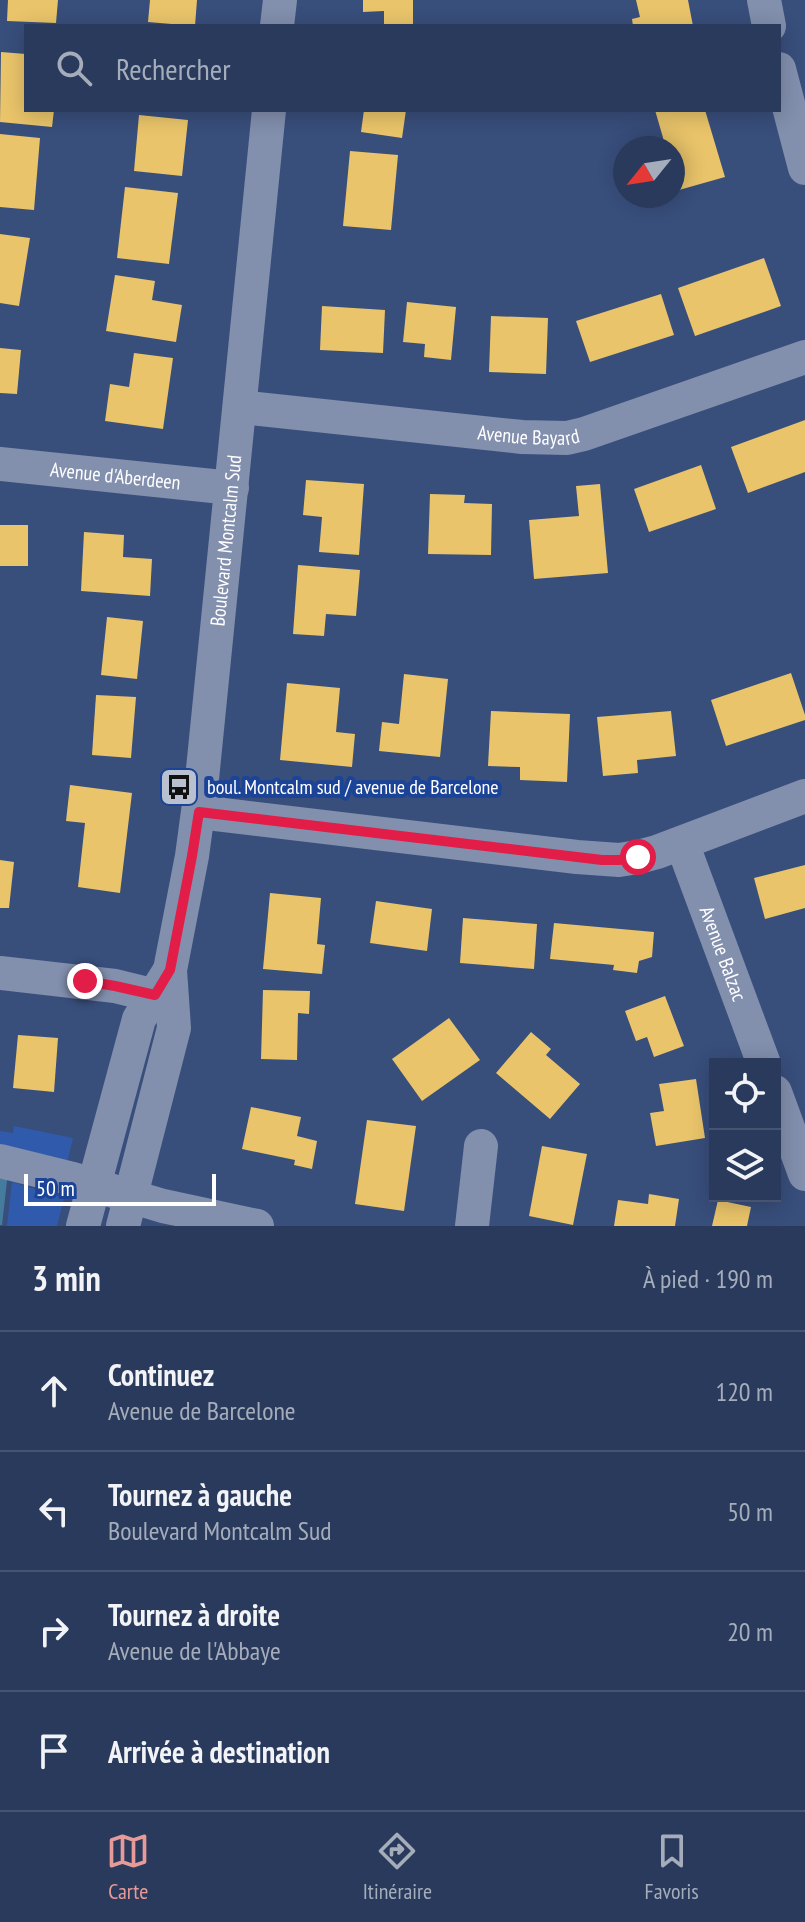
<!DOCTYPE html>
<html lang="fr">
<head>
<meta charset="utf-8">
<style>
  :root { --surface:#2a3a5c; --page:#324162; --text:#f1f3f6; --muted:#a5adbb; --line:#465472; --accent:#e69b98 }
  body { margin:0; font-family:"PT Sans Narrow",sans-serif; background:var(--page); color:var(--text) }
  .controls { position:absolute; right:24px; bottom:24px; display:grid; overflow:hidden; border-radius:0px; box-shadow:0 4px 20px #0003 }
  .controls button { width:72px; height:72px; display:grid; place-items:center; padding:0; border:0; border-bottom:2px solid var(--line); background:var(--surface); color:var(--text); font:40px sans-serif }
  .compass { position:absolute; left:613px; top:136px; width:72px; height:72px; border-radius:50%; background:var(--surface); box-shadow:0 4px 20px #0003; rotate:240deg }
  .scale { position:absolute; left:24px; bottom:20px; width:192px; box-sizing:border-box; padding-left:8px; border:4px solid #fff; border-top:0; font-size:22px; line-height:28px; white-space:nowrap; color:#fff; -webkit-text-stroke:6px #1b4498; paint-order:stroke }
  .stop { position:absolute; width:24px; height:24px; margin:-18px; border:6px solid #e11d48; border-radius:50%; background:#fff }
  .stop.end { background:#e11d48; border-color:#fff; box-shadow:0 2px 8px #0008 }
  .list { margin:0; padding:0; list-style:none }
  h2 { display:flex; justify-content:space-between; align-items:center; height:104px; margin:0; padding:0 32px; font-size:34px }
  h2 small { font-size:26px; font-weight:400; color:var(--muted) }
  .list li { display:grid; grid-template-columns:52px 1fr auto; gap:24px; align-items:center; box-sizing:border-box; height:120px; padding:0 32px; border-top:2px solid var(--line) }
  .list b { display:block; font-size:30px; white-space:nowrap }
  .list p { margin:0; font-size:26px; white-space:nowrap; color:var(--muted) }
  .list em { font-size:26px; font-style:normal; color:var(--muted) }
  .icon { flex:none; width:44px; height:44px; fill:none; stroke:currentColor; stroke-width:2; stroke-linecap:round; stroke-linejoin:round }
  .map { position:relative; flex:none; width:805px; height:1226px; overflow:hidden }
  .search { position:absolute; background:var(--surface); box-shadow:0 4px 20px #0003; left:24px; right:24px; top:24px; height:88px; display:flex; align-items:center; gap:20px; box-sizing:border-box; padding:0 28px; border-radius:0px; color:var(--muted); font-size:30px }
  .sheet { height:584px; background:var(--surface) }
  nav { display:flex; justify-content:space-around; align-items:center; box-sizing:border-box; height:112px; border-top:2px solid var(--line); background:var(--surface); font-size:22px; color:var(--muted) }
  nav a { display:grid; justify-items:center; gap:4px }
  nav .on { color:var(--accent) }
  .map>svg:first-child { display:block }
  .green { fill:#305bad }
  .homes { fill:#e9c46a }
  .public { fill:#457b9d }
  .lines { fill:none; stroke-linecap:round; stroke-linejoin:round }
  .minor { stroke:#828fad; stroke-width:34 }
  .route { stroke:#e11d48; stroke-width:10 }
  .labels { text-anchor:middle; stroke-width:8; stroke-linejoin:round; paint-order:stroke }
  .street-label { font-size:20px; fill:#fff; stroke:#1b4498 }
  .poi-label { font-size:20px; fill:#fff; stroke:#1b4498; text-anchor:start }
</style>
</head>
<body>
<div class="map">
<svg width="805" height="1226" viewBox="0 0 805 1226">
  <rect width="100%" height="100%" fill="#384e7b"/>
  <g class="green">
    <path d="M 14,1126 L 73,1138 L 67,1163 L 0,1150 L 0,1131 L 13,1133 Z"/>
    <path d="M 12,1182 L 64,1198 L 57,1226 L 7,1226 Z"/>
  </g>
  <g class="homes">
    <path d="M 8,0 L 58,0 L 56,23 L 7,21 Z"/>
    <path d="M 150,0 L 197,0 L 195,26 L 148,22 Z"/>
    <path d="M 363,0 L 413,0 L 413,26 L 384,26 L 384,11 L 363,12 Z"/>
    <path d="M 636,0 L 688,0 L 693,26 L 633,26 L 632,19 L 640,17 Z"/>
    <path d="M 1,52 L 26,54 L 26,110 L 54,110 L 52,127 L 0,122 Z"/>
    <path d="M 364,110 L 406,110 L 402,138 L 361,132 Z"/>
    <path d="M 655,110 L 705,110 L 725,177 L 679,190 L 673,170 L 673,148 L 666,148 Z"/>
    <path d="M 139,115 L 188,120 L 182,176 L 134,171 Z"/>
    <path d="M 0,134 L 40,138 L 34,210 L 0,207 Z"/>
    <path d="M 350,151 L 398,155 L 391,230 L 343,226 Z"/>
    <path d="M 125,187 L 178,193 L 169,264 L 117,258 Z"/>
    <path d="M 0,234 L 30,238 L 19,306 L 0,303 Z"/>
    <path d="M 764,258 L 781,306 L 695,336 L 678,288 Z"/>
    <path d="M 115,275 L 155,281 L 152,300 L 182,305 L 176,342 L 106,331 Z"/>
    <path d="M 661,294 L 674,335 L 590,362 L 576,321 Z"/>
    <path d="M 407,302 L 456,307 L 451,360 L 424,357 L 425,344 L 403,342 Z"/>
    <path d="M 322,306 L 385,310 L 383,353 L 320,350 Z"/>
    <path d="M 491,316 L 548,318 L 546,374 L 489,372 Z"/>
    <path d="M 0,348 L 21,350 L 17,394 L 0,393 Z"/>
    <path d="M 134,353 L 173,358 L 163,429 L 105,421 L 110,384 L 129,387 Z"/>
    <path d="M 805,420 L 805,472 L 748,493 L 731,447 Z"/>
    <path d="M 701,465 L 716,509 L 649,532 L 634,489 Z"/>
    <path d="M 306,480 L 364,484 L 359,555 L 319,552 L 322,517 L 303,515 Z"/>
    <path d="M 600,484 L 608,573 L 534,579 L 529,520 L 579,516 L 576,486 Z"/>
    <path d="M 430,494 L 465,495 L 464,503 L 492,504 L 491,555 L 428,554 Z"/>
    <rect x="0" y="525" width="28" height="41"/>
    <path d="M 84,532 L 124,535 L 123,557 L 152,559 L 150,596 L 81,591 Z"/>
    <path d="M 298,565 L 360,570 L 356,616 L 326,614 L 324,636 L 293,634 Z"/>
    <path d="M 107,617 L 143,621 L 137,679 L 101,675 Z"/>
    <path d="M 791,673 L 805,715 L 805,720 L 726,746 L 711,700 Z"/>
    <path d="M 404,674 L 448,679 L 440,757 L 379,751 L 382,722 L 399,724 Z"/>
    <path d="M 287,683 L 340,688 L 336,732 L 355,734 L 352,767 L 280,760 Z"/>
    <path d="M 96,695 L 136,697 L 131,758 L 92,755 Z"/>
    <path d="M 491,711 L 570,714 L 567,782 L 520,780 L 520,767 L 488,766 Z"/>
    <path d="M 671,711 L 676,756 L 637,760 L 638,773 L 603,776 L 597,717 Z"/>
    <path d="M 70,785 L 132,793 L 120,893 L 78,887 L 85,823 L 66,821 Z"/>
    <path d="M 0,860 L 14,862 L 9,908 L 0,908 Z"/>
    <path d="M 805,865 L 805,908 L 765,919 L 754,878 Z"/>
    <path d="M 270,893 L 321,898 L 317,944 L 325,945 L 322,974 L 263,969 Z"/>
    <path d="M 376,901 L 432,909 L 427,951 L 370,943 Z"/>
    <path d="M 463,918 L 537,924 L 534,969 L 460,963 Z"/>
    <path d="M 554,923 L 654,932 L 652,957 L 639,961 L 637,973 L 613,970 L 614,965 L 550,959 Z"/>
    <path d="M 263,990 L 310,991 L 309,1014 L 298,1013 L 297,1060 L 261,1059 Z"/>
    <path d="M 665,996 L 684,1046 L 654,1057 L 647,1037 L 636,1041 L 625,1011 Z"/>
    <path d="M 449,1018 L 480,1060 L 422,1101 L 392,1059 Z"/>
    <path d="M 531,1032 L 551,1049 L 546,1055 L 580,1084 L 550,1119 L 496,1073 Z"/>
    <path d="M 18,1035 L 58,1038 L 54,1092 L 13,1088 Z"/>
    <path d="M 696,1079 L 705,1138 L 656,1146 L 650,1113 L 664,1111 L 659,1084 Z"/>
    <path d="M 251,1107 L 301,1117 L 297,1136 L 317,1141 L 312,1169 L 294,1165 L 295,1160 L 242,1149 Z"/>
    <path d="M 367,1120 L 416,1126 L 404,1211 L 355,1204 Z"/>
    <path d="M 542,1146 L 587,1154 L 573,1225 L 529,1216 Z"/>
    <path d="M 649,1194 L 679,1199 L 675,1226 L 614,1226 L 618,1200 L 648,1204 Z"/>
    <path d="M 718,1200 L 751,1207 L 747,1226 L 712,1226 Z"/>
  </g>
  <path class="public" d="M 0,1171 L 8,1172 L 2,1225 L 0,1225 Z"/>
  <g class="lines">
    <g class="minor">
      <path d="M 764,0 L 769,26"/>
      <path d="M 277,26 L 280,0"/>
      <path d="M 779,69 L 805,168"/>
      <path id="s1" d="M 240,407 L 522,437 L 567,438 L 584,434 L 805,357"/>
      <path id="s2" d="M 0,464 L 232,488"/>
      <path d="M 199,812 L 577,857 L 619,860 L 638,857 L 657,852 L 805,796"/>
      <path id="s3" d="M 682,843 L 764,1064"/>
      <path d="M 0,973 L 115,986 L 172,1000"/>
      <path d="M 775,1092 L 805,1174"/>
      <path d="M 0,1161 L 73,1179 L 163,1206 L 257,1226"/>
      <path d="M 83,1226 L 139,1019 L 170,970"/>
      <path id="s4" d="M 123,1226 L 174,1028 L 170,970 L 192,856 L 201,789 L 269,110"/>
      <path d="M 472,1226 L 481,1146"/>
    </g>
  </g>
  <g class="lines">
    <path class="route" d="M 85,981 L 115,986 L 155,995 L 170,970 L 192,856 L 199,812 L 602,860 L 619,860 L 638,857"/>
  </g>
  <defs>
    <symbol id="bus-square" viewBox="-11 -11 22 22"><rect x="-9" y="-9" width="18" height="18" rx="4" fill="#b9c1d1" stroke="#1b4498"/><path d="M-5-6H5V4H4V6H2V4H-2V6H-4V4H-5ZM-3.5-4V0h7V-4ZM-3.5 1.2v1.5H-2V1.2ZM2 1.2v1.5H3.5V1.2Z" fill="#111"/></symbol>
  </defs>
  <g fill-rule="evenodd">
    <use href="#bus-square" x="157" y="765" width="44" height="44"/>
  </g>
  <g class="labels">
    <g class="street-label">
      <text dy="7" stroke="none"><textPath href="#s1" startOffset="290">Avenue Bayard</textPath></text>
      <text dy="7" stroke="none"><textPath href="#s2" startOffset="116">Avenue d'Aberdeen</textPath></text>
      <text dy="7" stroke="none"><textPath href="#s4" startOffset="696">Boulevard Montcalm Sud</textPath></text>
      <text dy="7" stroke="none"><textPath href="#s3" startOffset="118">Avenue Balzac</textPath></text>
    </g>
    <g class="poi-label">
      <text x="207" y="794">boul. Montcalm sud / avenue de Barcelone</text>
    </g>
  </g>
</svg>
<div class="controls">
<button><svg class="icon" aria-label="locate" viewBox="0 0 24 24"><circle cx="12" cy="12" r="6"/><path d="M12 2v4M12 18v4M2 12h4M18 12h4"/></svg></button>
<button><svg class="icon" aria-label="layers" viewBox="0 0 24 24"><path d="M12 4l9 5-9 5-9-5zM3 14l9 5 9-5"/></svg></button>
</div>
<svg class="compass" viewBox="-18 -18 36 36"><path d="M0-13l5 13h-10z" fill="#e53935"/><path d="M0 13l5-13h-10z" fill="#a5adbb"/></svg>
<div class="scale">50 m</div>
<div class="stop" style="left:638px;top:857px"></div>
<div class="stop end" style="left:85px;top:981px"></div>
<div class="search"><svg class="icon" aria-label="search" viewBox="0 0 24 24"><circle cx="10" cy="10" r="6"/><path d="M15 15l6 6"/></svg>Rechercher</div>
</div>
<section class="sheet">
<h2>3 min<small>À pied · 190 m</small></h2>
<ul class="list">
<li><svg class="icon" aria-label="ahead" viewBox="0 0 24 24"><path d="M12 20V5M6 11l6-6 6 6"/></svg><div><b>Continuez</b><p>Avenue de Barcelone</p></div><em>120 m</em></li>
<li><svg class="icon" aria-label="left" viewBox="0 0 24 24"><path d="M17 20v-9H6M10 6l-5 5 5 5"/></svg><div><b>Tournez à gauche</b><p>Boulevard Montcalm Sud</p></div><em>50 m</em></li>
<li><svg class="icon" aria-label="right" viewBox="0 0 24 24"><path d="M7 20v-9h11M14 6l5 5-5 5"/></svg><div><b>Tournez à droite</b><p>Avenue de l'Abbaye</p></div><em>20 m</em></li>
<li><svg class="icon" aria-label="arrive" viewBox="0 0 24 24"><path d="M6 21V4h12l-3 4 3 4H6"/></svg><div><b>Arrivée à destination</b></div></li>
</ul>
</section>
<nav>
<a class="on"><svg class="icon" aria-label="map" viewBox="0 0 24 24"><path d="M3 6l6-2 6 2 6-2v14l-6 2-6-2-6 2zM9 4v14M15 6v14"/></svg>Carte</a>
<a><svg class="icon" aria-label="directions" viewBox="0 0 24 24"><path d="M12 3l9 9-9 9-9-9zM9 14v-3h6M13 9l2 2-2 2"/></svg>Itinéraire</a>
<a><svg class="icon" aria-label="saved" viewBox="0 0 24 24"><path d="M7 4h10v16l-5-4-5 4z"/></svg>Favoris</a>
</nav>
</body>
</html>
